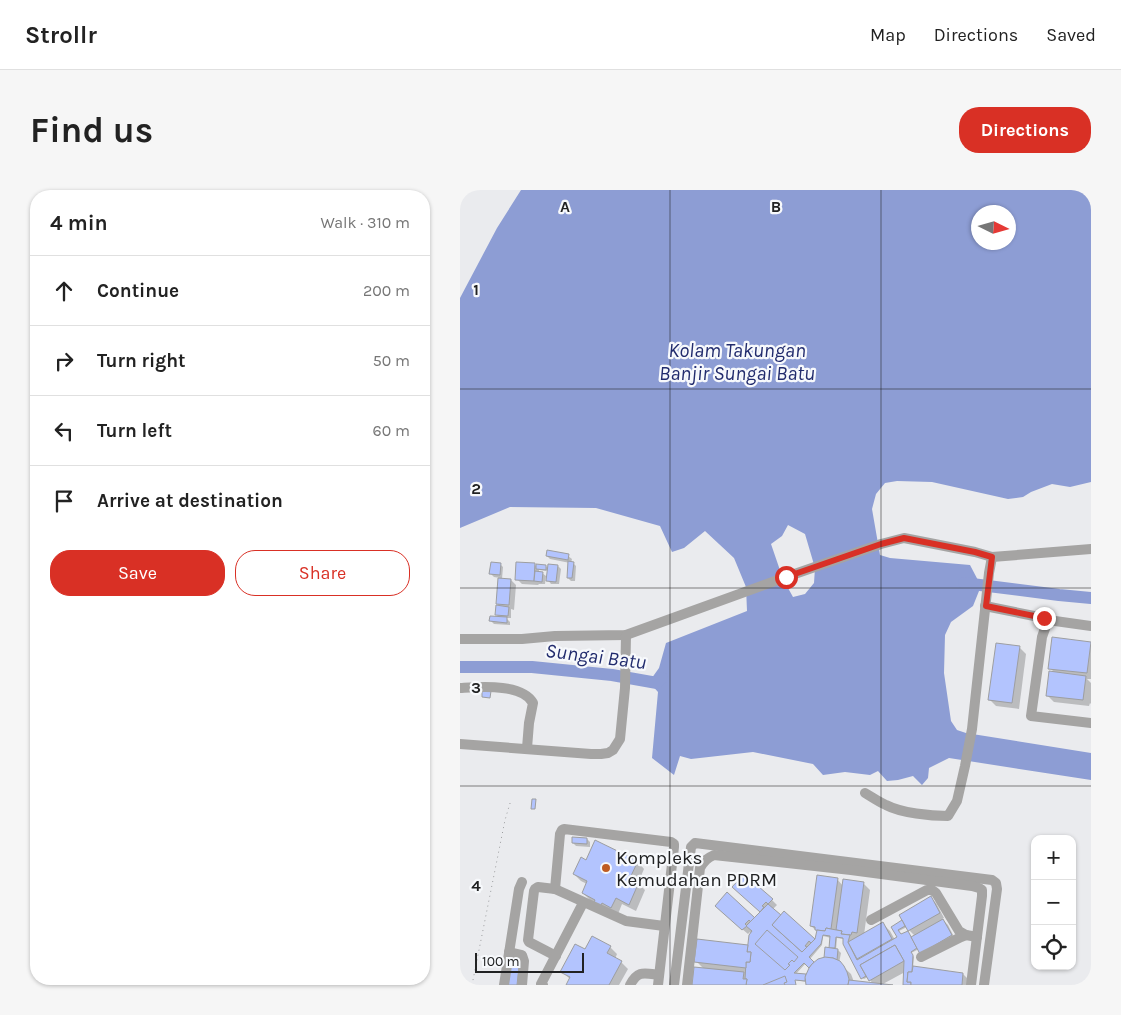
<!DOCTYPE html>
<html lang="en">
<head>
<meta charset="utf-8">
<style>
  :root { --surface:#fff; --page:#f6f6f6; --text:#222; --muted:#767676; --line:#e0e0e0; --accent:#d93025 }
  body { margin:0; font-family:Karla,sans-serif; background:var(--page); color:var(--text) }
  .controls { position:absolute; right:15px; bottom:15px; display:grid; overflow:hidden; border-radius:10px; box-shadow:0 1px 4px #0004 }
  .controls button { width:45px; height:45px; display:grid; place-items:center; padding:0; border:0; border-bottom:1px solid var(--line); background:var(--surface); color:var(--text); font:25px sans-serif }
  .compass { position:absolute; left:511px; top:15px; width:45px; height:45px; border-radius:50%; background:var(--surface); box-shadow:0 1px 4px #0004; rotate:95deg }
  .scale { position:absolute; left:15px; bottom:12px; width:109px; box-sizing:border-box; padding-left:5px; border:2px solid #212223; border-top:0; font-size:14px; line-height:18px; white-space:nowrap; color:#212223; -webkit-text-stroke:4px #f7f9fc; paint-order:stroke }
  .stop { position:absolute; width:15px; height:15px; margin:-11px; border:4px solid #d93025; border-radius:50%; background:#fff }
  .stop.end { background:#d93025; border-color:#fff; box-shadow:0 1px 5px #0008 }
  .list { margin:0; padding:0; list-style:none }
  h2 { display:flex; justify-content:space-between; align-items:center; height:65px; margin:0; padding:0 20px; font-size:21px }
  h2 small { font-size:16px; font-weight:400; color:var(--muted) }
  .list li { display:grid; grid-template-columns:32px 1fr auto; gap:15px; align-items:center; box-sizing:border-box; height:70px; padding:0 20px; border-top:1px solid var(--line) }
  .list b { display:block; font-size:19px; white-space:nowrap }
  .list em { font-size:16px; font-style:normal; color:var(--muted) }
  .actions { display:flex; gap:10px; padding:15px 20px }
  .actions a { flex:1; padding:11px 0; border:1px solid var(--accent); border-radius:20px; text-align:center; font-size:18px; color:var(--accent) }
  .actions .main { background:var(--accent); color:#fff }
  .icon { flex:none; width:28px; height:28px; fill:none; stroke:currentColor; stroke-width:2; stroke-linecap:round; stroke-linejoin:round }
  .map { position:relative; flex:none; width:631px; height:795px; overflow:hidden; border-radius:20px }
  header { display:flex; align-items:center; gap:30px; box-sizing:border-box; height:70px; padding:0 25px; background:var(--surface); border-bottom:1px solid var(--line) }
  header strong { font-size:24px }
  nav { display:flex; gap:28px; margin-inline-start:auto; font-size:18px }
  .intro { display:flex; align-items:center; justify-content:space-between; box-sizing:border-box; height:120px; padding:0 30px }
  h1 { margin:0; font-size:35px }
  .button { padding:12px 22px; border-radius:20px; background:var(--accent); color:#fff; font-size:18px; font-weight:700 }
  main { display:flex; gap:30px; padding:0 30px }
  aside { flex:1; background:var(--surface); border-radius:20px; box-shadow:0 1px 4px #0004 }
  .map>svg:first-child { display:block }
  .water { fill:#8d9dd4; fill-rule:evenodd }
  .shadow { fill:#0003; fill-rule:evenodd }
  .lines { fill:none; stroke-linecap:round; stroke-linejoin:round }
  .river { stroke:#8d9dd4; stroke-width:12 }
  .building { fill:#b3c4fe; stroke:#9d9ea0 }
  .path { stroke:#9b9c9e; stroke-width:1; stroke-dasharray:1 4; stroke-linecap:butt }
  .minor { stroke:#a5a4a3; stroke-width:10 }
  .route { stroke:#d93025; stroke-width:6 }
  .grid { fill:none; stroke:#212223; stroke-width:1; stroke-opacity:0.55 }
  .poi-dot { fill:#bf5c23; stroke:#f7f9fc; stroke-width:2 }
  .labels { text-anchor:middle; stroke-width:4.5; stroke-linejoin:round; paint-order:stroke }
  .poi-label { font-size:19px; fill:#212223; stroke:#f7f9fc; text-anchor:start }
  .water-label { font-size:20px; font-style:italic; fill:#212b6d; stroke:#f7f9fc }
  .grid-label { font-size:16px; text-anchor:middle; font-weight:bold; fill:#212223; stroke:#f7f9fc; stroke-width:4.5; stroke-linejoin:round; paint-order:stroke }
</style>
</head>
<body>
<header>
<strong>Strollr</strong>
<nav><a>Map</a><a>Directions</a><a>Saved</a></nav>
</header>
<div class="intro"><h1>Find us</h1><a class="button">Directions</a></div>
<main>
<aside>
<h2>4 min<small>Walk · 310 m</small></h2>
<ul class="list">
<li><svg class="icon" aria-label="ahead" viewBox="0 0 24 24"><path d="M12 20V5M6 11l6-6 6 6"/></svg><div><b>Continue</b></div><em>200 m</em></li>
<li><svg class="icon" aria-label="right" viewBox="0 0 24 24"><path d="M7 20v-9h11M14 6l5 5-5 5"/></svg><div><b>Turn right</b></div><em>50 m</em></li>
<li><svg class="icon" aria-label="left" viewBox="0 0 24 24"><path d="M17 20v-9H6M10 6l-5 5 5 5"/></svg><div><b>Turn left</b></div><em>60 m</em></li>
<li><svg class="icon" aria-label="arrive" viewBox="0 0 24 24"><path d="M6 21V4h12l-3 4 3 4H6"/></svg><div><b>Arrive at destination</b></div></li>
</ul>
<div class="actions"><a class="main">Save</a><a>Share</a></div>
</aside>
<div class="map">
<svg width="631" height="795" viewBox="0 0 631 795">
  <rect width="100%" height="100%" fill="#eaebee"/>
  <path class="water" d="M 61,0 L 631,0 L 631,292 L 610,297 L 592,294 L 571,302 L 563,307 L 548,309 L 472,292 L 437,291 L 425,293 L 416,304 L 412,319 L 420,365 L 430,368 L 510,375 L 521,396 L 513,416 L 491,432 L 485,445 L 484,483 L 491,531 L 497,540 L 506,543 L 631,563 L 631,590 L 489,568 L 469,578 L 468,588 L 462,595 L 453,586 L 438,590 L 427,591 L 418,581 L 410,585 L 385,582 L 363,585 L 353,574 L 293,562 L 231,569 L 220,566 L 214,585 L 192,568 L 198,502 L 189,492 L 199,478 L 206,453 L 287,421 L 286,397 L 274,368 L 245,341 L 224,358 L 212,362 L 200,336 L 136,318 L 50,317 L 0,338 L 0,108 L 37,38 ZM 518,22 L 548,22 L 548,52 L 518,52 ZM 328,335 L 345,344 L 355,378 L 354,393 L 345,404 L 333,407 L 323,389 L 311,354 L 322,346 Z"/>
  <g class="shadow">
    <path d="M 87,366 L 108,366 L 112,369 L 111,373 L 113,373 L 116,376 L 115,391 L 111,391 L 108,388 L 110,373 L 90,369 Z"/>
    <path d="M 40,374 L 43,377 L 42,389 L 51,390 L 56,395 L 54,420 L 51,419 L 51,428 L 46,428 L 50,432 L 50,435 L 34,434 L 31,431 L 40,428 L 36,424 L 41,417 L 37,414 L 40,388 L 34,387 L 31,384 Z"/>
    <path d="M 74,374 L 77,377 L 86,376 L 89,380 L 98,376 L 101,379 L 99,394 L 91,394 L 88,390 L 89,381 L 79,380 L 79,383 L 82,383 L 86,386 L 85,394 L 79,394 L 78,395 L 62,394 L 57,389 Z"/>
    <path d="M 630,453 L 631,454 L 631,489 L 627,489 L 631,493 L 631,514 L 630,513 L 629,516 L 594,512 L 587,505 L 595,483 L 590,478 Z"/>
    <path d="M 559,457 L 566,464 L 559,519 L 536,516 L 529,509 Z"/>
    <path d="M 127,649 L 130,652 L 130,657 L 116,656 L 113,653 Z"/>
    <path d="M 135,652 L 178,672 L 184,679 L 178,693 L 185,700 L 176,721 L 162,714 L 158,724 L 130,710 L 123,703 L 127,694 L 121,691 L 114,684 L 126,671 Z"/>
    <path d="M 377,689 L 383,696 L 403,693 L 410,700 L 404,745 L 423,734 L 430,741 L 435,750 L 438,748 L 433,737 L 471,708 L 476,713 L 484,728 L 482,729 L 488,735 L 496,751 L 459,759 L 451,763 L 454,767 L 453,778 L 503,784 L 510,791 L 509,795 L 444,795 L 445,782 L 421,795 L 422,795 L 347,795 L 347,792 L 335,790 L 336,795 L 233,795 L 244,779 L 236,771 L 289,757 L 290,742 L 288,744 L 261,721 L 295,729 L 302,722 L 279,702 L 312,710 L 317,715 L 313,719 L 321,726 L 324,723 L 356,751 L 358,742 L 351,736 ZM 447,737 L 449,740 L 455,746 L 451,748 L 441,746 L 439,741 ZM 363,746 L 371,748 L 370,757 L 367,768 L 354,774 L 350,769 L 362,755 ZM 377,748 L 384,749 L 402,788 L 404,789 L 408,787 L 413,794 L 394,792 L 391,784 L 379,773 L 381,763 L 378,760 L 376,760 ZM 346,773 L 350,778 L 347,785 L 335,785 Z"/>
    <path d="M 150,757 L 157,764 L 155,769 L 161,772 L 168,779 L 159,795 L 107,795 L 110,789 L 102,782 L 125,761 Z"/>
  </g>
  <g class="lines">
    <g class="river">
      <path d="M 504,393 L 599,405 L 631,408"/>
      <path d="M 0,477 L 72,477 L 152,485 L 197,493 L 202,488"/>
    </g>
  </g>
  <g class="building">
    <path d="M 87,360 L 109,364 L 108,370 L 86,366 Z"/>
    <path d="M 108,371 L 114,372 L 112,388 L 107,388 Z"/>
    <path d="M 31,372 L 41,373 L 40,385 L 29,384 Z"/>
    <path d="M 56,372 L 75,373 L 74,391 L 55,390 Z"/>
    <path d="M 76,374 L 86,375 L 86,380 L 76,379 Z"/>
    <path d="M 88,374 L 98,375 L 96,392 L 86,391 Z"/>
    <path d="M 75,381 L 83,382 L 82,392 L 74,391 Z"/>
    <path d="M 38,388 L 51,389 L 49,415 L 36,414 Z"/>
    <path d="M 36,415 L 49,417 L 48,426 L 35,425 Z"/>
    <path d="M 30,426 L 47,427 L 47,433 L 29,431 Z"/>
    <path d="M 592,447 L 631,452 L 627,483 L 588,479 Z"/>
    <path d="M 536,453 L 560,456 L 552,513 L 528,510 Z"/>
    <path d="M 589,481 L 626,486 L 623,510 L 586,506 Z"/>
    <path d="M 22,501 L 31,501 L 30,508 L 22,507 Z"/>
    <path d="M 72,609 L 76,609 L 75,619 L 71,619 Z"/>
    <path d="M 112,647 L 127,648 L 127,654 L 112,653 Z"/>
    <path d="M 135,650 L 178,671 L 170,688 L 179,692 L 169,715 L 156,708 L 151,718 L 142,713 L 140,717 L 133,714 L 135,710 L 122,703 L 127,691 L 113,684 L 121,667 L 126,670 Z"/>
    <path d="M 284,684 L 313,709 L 308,714 L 306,712 L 302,716 L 304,717 L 300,722 L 272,697 Z"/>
    <path d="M 357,685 L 378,688 L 371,739 L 366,738 L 365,741 L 355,740 L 355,737 L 350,736 Z"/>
    <path d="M 383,689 L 404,692 L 397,743 L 392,742 L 391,745 L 381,744 L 382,741 L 376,740 Z"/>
    <path d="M 267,702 L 295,728 L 291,732 L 289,730 L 285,734 L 287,736 L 282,740 L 255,716 Z"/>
    <path d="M 471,706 L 480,723 L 448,741 L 439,725 Z"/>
    <path d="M 308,714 L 321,725 L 312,735 L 342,762 L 355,749 L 357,740 L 365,741 L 366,738 L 371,739 L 382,741 L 381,744 L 390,745 L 388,752 L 397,770 L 437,747 L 431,737 L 442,730 L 445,736 L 438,740 L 441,744 L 448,741 L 457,758 L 451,762 L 453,765 L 452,782 L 448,782 L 447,792 L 451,792 L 451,795 L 443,795 L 444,771 L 435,755 L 400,775 L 406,786 L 401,789 L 383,754 L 383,748 L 376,747 L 375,758 L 369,758 L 370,746 L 363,745 L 361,754 L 349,767 L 354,772 L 349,778 L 344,773 L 334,783 L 346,784 L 345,791 L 335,790 L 336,795 L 286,795 L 287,789 L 285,789 L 286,772 L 290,772 L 291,762 L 287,762 L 289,745 L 292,741 L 286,736 Z"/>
    <path d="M 324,721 L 355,749 L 351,753 L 349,751 L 345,756 L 347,757 L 342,762 L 312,735 Z"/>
    <path d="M 483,729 L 492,745 L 460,764 L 451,747 Z"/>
    <path d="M 423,732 L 432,749 L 397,769 L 388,752 Z"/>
    <path d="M 307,740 L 338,767 L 334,772 L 332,770 L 328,774 L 330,775 L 325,780 L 295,754 Z"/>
    <path d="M 132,746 L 151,756 L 147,763 L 162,771 L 149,795 L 106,795 L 110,787 L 100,782 L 115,754 L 125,759 Z"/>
    <path d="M 237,749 L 288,755 L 287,762 L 291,762 L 290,772 L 286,772 L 286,778 L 234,772 Z"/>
    <path d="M 435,755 L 444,771 L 409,791 L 400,775 Z"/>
    <path d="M 365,757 L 378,759 L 377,770 L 373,768 L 364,768 Z"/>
    <path d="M 365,767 L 373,768 L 380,771 L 384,776 L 387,782 L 389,789 L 388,795 L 346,795 L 345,787 L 349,778 L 352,774 L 358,769 Z"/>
    <path d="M 51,768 L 60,769 L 57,795 L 48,795 Z"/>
    <path d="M 453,776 L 503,783 L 502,795 L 451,795 L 451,792 L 447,792 L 448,782 L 452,782 Z"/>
    <path d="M 234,777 L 284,782 L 283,789 L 287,789 L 286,795 L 232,795 Z"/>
    <path d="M 325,786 L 327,792 L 324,793 L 325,795 L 303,795 Z"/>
    <path d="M 389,790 L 433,795 L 388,795 Z"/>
  </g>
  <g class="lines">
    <path class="path" d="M 12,795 L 45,630 L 51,610"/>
    <g class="minor">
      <path d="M 525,416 L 584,428 L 588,430 L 631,436"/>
      <path d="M 588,430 L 582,447 L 571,526 L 631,533"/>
      <path d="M 0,449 L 62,449 L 95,446 L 166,445 L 326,387 L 421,354 L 444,348 L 515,362 L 532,367 L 631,359"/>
      <path d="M 0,498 C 19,497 62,493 73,513 L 69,533 L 67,558"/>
      <path d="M 0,554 L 131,564 L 141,564 L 148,563 L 153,560 L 160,549 L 165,498 L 166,445"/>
      <path d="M 405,603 C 412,607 419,612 426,615 C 441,623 471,626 488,626 L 497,611 L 505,576 L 512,539 L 529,383 L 532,367"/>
      <path d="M 95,699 L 100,644 L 102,640 L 104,639 L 211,652 L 214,654 L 214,657 L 198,795"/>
      <path d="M 411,730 L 467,700 L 472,700 L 476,703 L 499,741 L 506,745 L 517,747"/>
      <path d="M 49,762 L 62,765 L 64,771 L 62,795"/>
      <path d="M 96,766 L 69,752 L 68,750 L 74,701 L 75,699 L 78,697 L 95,699 L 166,731 L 204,736"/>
      <path d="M 461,767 L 501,747 L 506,745"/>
      <path d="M 44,795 L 59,699 L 62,692"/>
      <path d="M 83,795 L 81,794 L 123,713"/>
      <path d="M 170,795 C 178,780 184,783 199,785"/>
      <path d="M 214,795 L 231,657 L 235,653 L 532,690 L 536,693 L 537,699 L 524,795"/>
      <path d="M 227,795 L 240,678 C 244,671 247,668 254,665 L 391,680 L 512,696 L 519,698 L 522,700 L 522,706 L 511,795"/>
    </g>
  </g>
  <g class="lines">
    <path class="route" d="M 326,387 L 421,354 L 444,348 L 515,362 L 532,367 L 526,416 L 584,428"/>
  </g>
  <path class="grid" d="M 210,0 L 210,795M 421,0 L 421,795M 0,199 L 631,199M 0,398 L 631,398M 0,596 L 631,596"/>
  <circle class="poi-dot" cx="146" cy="678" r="5"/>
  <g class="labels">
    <g class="poi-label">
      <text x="156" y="674">Kompleks<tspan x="156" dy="22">Kemudahan PDRM</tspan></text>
    </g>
    <g class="water-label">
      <text x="277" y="167">Kolam Takungan<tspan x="277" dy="23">Banjir Sungai Batu</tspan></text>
      <text transform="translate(136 466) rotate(7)" y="7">Sungai Batu</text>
    </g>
  </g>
  <g class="grid-label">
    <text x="105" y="22">A</text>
    <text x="316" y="22">B</text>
    <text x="16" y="105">1</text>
    <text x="16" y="304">2</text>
    <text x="16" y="503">3</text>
    <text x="16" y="701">4</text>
  </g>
</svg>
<div class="controls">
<button>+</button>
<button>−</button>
<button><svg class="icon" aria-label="locate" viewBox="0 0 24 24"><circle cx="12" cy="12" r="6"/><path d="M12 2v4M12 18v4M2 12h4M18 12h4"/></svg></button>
</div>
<svg class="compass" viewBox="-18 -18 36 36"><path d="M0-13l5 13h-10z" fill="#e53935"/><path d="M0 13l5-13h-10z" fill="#767676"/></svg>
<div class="scale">100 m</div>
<div class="stop" style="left:326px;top:387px"></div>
<div class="stop end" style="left:584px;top:428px"></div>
</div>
</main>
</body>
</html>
